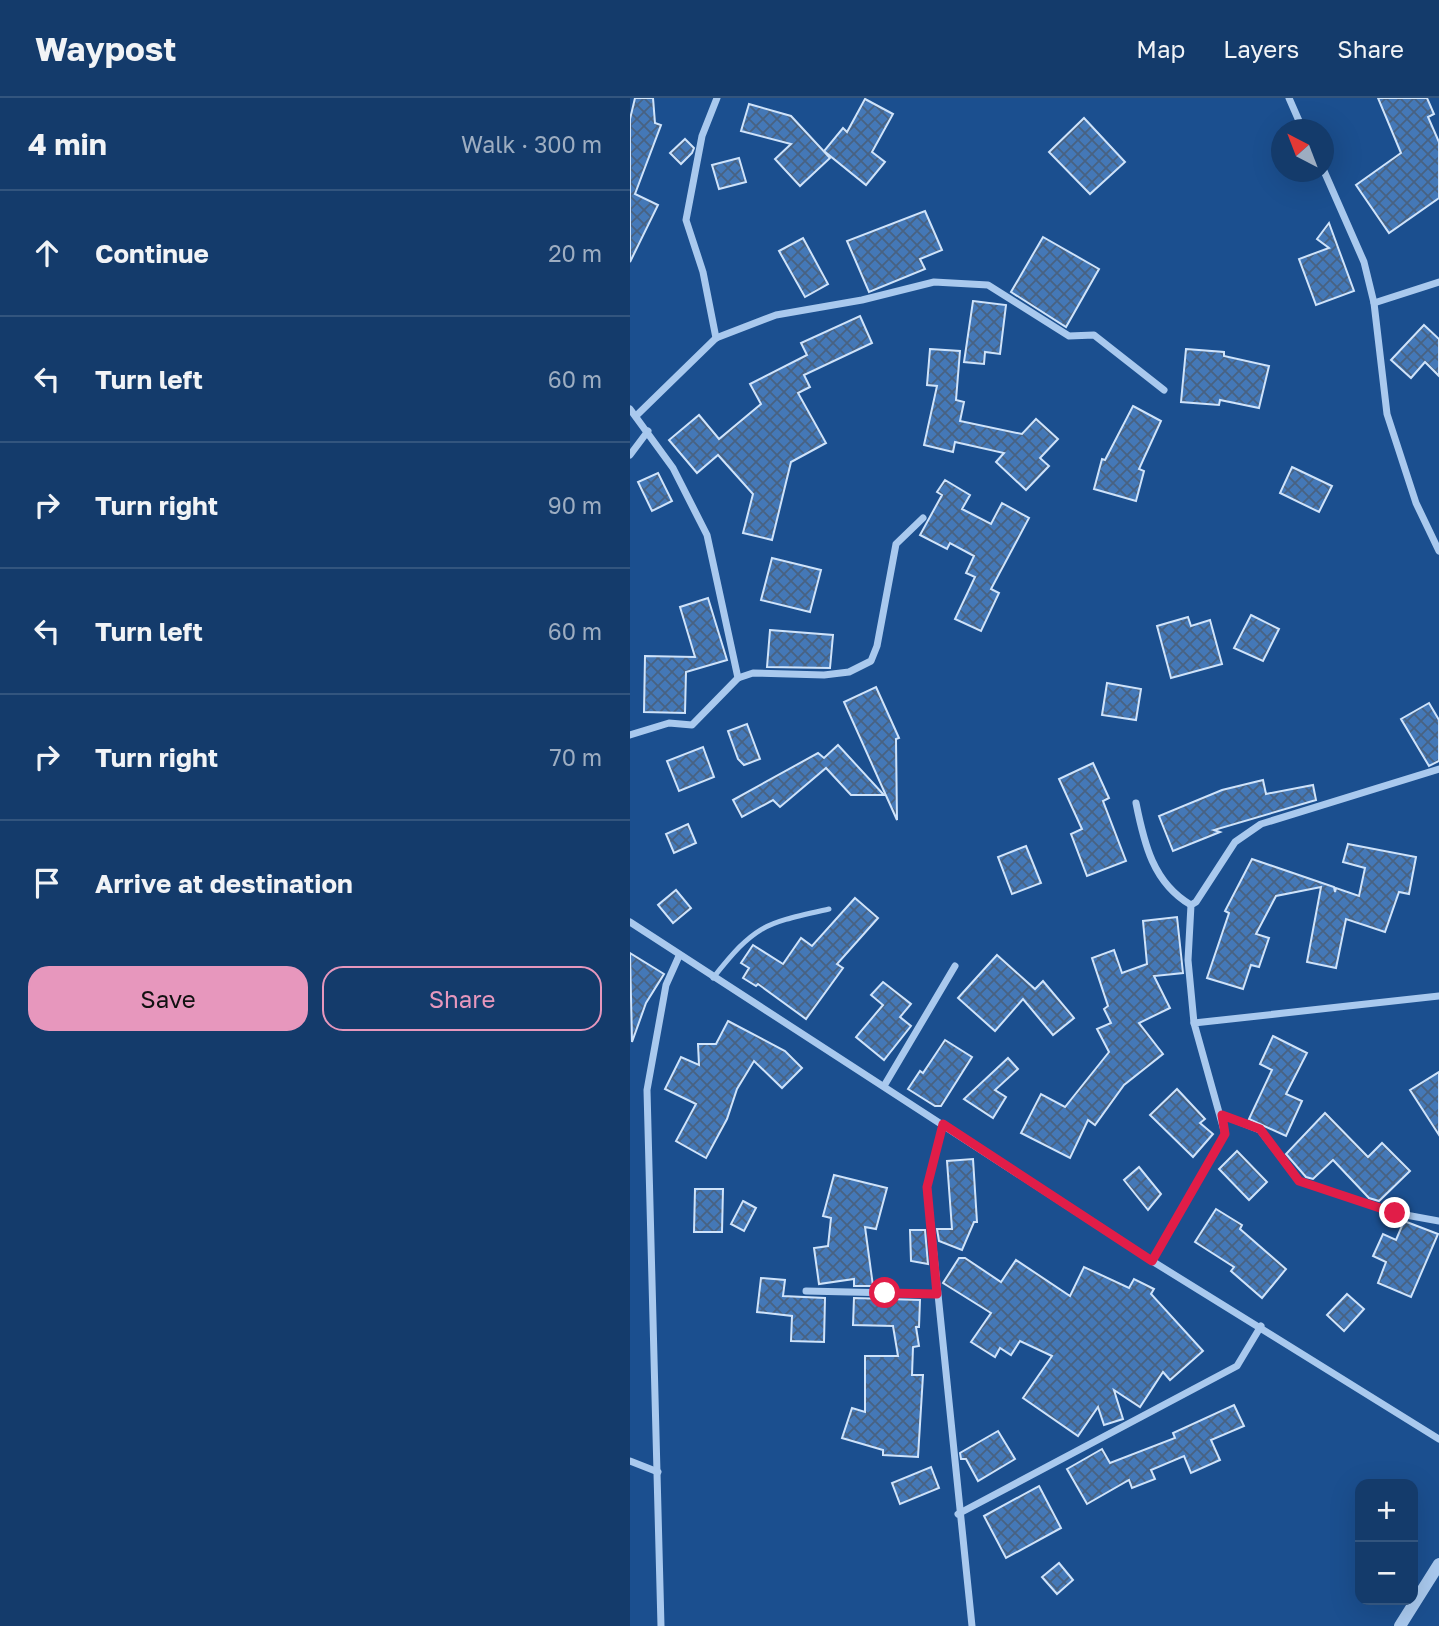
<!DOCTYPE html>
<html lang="en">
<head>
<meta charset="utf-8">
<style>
  :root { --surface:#143b6b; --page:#214673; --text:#f1f3f6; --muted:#9dadc1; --line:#33557e; --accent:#e797bd }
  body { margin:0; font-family:"Golos Text",sans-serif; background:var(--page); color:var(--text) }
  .controls { position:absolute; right:21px; bottom:21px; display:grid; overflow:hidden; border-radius:14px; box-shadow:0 7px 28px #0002 }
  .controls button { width:63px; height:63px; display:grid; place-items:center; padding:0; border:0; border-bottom:2px solid var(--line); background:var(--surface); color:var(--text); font:35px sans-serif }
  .compass { position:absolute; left:641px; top:21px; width:63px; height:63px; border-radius:50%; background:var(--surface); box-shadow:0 7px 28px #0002; rotate:318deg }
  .stop { position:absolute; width:21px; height:21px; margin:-16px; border:5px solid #e11d48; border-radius:50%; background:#fff }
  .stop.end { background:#e11d48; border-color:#fff; box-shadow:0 2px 7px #0008 }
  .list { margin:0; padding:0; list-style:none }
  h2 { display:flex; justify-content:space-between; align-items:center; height:91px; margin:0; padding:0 28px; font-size:30px }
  h2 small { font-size:23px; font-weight:400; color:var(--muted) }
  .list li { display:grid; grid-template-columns:46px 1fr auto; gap:21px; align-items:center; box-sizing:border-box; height:126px; padding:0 28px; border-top:2px solid var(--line) }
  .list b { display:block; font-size:26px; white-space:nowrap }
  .list em { font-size:23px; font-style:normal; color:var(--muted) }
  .actions { display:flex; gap:14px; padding:21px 28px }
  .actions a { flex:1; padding:16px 0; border:2px solid var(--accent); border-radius:21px; text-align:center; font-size:24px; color:var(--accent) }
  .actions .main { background:var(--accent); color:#111 }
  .icon { flex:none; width:38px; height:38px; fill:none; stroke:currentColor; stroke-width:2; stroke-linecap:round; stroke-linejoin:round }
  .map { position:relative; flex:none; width:809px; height:1528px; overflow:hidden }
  header { display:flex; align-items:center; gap:42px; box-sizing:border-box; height:98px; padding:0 35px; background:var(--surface); border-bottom:2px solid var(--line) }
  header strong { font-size:33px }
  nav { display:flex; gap:38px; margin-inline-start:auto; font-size:24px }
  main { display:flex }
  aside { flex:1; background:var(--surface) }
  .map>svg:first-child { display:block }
  .building { fill:url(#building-cross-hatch); stroke:#cfe3fa; stroke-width:2 }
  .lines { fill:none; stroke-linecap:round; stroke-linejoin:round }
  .service { stroke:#a9c9ee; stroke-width:5 }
  .minor { stroke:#a9c9ee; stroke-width:7 }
  .tertiary { stroke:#a9c9ee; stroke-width:12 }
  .route { stroke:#e11d48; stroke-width:9 }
</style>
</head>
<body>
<header>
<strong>Waypost</strong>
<nav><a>Map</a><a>Layers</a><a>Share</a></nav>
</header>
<main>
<aside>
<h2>4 min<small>Walk · 300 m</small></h2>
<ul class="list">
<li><svg class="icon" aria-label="ahead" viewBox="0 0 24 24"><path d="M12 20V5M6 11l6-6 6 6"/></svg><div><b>Continue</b></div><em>20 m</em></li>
<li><svg class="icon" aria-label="left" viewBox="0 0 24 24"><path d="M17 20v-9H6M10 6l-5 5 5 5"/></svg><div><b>Turn left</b></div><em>60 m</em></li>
<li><svg class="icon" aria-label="right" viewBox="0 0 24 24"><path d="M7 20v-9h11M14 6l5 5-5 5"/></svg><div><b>Turn right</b></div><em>90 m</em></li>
<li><svg class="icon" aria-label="left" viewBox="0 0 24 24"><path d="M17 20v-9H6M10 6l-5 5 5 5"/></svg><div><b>Turn left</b></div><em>60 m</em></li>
<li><svg class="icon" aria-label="right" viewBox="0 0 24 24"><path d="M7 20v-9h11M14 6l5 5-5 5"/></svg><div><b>Turn right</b></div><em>70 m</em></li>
<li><svg class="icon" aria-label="arrive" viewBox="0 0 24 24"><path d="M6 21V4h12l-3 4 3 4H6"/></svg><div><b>Arrive at destination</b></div></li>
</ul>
<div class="actions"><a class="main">Save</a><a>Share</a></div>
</aside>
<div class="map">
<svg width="809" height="1528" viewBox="0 0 809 1528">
  <defs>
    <pattern id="building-cross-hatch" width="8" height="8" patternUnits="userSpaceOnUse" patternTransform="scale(1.75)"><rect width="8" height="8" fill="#4478b7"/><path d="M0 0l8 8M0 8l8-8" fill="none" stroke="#486282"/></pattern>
  </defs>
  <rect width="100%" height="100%" fill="#1b4f8f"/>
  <g class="building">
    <path d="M 5,0 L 23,0 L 25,25 L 31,27 L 5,96 L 28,107 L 0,164 L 0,21 Z"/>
    <path d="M 748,0 L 797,0 L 804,16 L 798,19 L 809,44 L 809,100 L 759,135 L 726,87 L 771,55 Z"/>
    <path d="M 235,1 L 263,16 L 242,54 L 255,64 L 236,87 L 194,53 L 213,30 L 217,34 Z"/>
    <path d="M 119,6 L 161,18 L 200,60 L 170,88 L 145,61 L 161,46 L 111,33 Z"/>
    <path d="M 454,20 L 495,64 L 460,96 L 419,54 Z"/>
    <path d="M 55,41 L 64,50 L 62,55 L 51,66 L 40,55 Z"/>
    <path d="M 109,60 L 116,84 L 89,91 L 82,67 Z"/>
    <path d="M 295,113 L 312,152 L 290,161 L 295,171 L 239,194 L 217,143 Z"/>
    <path d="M 699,125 L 724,193 L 686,207 L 669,161 L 699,150 L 687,141 Z"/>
    <path d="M 413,139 L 469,171 L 436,229 L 381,194 Z"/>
    <path d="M 173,140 L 198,186 L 175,199 L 149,153 Z"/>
    <path d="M 343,203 L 376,207 L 370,256 L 355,254 L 354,266 L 334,264 Z"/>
    <path d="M 230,218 L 242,245 L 174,277 L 180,289 L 168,295 L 196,345 L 161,364 L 142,442 L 113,435 L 123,396 L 88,357 L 67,375 L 39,342 L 69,317 L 89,341 L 131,306 L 120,286 L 177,257 L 171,245 Z"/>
    <path d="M 794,227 L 809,241 L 809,278 L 795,264 L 781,280 L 761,262 Z"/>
    <path d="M 300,251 L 330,253 L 326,302 L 334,304 L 330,323 L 392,336 L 406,321 L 428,341 L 410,360 L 419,368 L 396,392 L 366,364 L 374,355 L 325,344 L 323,354 L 294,347 L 307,288 L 297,287 Z"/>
    <path d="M 556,251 L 594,254 L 594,258 L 639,268 L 629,310 L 590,302 L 589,307 L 551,304 Z"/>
    <path d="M 503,308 L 531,323 L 509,371 L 514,373 L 506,403 L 464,391 L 472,361 L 475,362 Z"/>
    <path d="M 662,369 L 702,388 L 689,414 L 650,395 Z"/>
    <path d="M 28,375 L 42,403 L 22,413 L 8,384 Z"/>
    <path d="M 315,382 L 340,397 L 332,411 L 361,426 L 372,405 L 399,420 L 361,491 L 369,495 L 351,533 L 325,521 L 345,479 L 336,475 L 344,458 L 320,445 L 317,451 L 290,437 L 312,397 L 307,394 Z"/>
    <path d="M 142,460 L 191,472 L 180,514 L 131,502 Z"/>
    <path d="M 78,500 L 97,562 L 56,574 L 55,615 L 14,614 L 15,558 L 65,559 L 50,509 Z"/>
    <path d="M 621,517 L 649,531 L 633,563 L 604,550 Z"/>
    <path d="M 558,519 L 561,528 L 580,522 L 592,566 L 541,580 L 527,528 Z"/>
    <path d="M 140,532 L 203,537 L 200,570 L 137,569 Z"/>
    <path d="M 477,585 L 511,591 L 506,622 L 472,617 Z"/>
    <path d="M 246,589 L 269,640 L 266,641 L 267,722 L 214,604 Z"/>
    <path d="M 799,605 L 809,622 L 809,663 L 799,668 L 771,621 Z"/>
    <path d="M 117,626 L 130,661 L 114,667 L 108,661 L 98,633 Z"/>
    <path d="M 208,647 L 254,697 L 221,697 L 196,670 L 150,709 L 143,702 L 112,719 L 103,702 L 188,655 L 194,660 Z"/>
    <path d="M 73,649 L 84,679 L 49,693 L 37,663 Z"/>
    <path d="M 463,665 L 479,700 L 473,703 L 496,763 L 457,778 L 441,736 L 452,731 L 429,681 Z"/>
    <path d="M 633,682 L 636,696 L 683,687 L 686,702 L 584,732 L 590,734 L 543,753 L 529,718 L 592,692 Z"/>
    <path d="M 58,726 L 66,745 L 44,755 L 36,736 Z"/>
    <path d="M 718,746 L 786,759 L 779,796 L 769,794 L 755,834 L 716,821 L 706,870 L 677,864 L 691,789 L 646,798 L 626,836 L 639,840 L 629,869 L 621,867 L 613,891 L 577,880 L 599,815 L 595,813 L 622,761 L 704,789 L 705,794 L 706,790 L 729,798 L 735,770 L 713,764 Z"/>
    <path d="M 396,748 L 411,785 L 382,796 L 368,759 Z"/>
    <path d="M 46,792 L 61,810 L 43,825 L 28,807 Z"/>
    <path d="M 225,800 L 248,820 L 207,866 L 213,870 L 176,921 L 128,886 L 126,888 L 113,880 L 119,870 L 111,865 L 123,847 L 153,866 L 171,840 L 182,848 Z"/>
    <path d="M 547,819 L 553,875 L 524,878 L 540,910 L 509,925 L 533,956 L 494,987 L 465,1027 L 458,1022 L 440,1060 L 391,1035 L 411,996 L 435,1009 L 479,954 L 467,931 L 481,925 L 474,911 L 478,908 L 462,860 L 484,852 L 492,875 L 517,866 L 513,823 Z"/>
    <path d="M 0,855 L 34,876 L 16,905 L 2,944 Z"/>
    <path d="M 367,857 L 405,891 L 413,883 L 444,920 L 423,937 L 393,901 L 365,933 L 328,900 Z"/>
    <path d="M 253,884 L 281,906 L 270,919 L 281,928 L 254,962 L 226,939 L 253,907 L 241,897 Z"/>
    <path d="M 98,923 L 155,953 L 172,970 L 152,990 L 124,963 L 107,991 L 97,1021 L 76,1060 L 46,1043 L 66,1006 L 35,991 L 51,959 L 69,967 L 68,946 L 86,946 Z"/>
    <path d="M 643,938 L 677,955 L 656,996 L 672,1003 L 656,1038 L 619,1021 L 642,972 L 630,966 Z"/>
    <path d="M 315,942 L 342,959 L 311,1008 L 305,1008 L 278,991 L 290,973 L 293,975 Z"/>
    <path d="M 378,960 L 388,971 L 365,992 L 376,999 L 363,1020 L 334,1001 Z"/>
    <path d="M 809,974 L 809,1037 L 780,992 Z"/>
    <path d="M 547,991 L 575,1021 L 570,1025 L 583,1036 L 563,1059 L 520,1017 Z"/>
    <path d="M 695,1015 L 738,1059 L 752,1045 L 780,1073 L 749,1103 L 739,1100 L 703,1062 L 683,1081 L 676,1079 L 656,1056 Z"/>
    <path d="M 607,1053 L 637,1084 L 619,1102 L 589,1071 Z"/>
    <path d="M 343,1061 L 347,1124 L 344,1124 L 332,1152 L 309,1143 L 307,1131 L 322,1131 L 317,1063 Z"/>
    <path d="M 509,1069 L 531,1096 L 518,1112 L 494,1082 Z"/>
    <path d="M 204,1077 L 257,1090 L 246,1131 L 235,1129 L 243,1188 L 224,1188 L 224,1181 L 189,1186 L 184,1150 L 198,1148 L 201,1120 L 193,1118 Z"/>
    <path d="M 65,1091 L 93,1091 L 92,1134 L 64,1134 Z"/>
    <path d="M 113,1103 L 126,1110 L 114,1133 L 101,1126 Z"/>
    <path d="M 586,1111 L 612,1127 L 610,1131 L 656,1171 L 632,1200 L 601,1173 L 604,1169 L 565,1144 Z"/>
    <path d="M 774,1123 L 808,1136 L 781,1199 L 748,1185 L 756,1164 L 743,1158 L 753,1136 L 766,1142 Z"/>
    <path d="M 280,1132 L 295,1132 L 298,1166 L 281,1163 Z"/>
    <path d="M 329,1160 L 335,1160 L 371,1184 L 386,1162 L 440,1198 L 454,1169 L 499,1190 L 504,1181 L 524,1191 L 521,1196 L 573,1253 L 540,1282 L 533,1274 L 510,1309 L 484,1292 L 493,1321 L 474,1327 L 468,1309 L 448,1338 L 393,1300 L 422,1258 L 390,1243 L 381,1257 L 370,1250 L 365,1259 L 341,1244 L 361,1215 L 313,1185 Z"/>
    <path d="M 131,1180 L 155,1182 L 153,1198 L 195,1200 L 194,1244 L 161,1243 L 162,1218 L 127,1214 Z"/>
    <path d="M 717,1196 L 734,1211 L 714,1233 L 697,1217 Z"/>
    <path d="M 224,1200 L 290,1202 L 289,1229 L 286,1229 L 289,1248 L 283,1249 L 282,1277 L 293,1277 L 288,1359 L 253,1357 L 253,1352 L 212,1340 L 222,1310 L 235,1314 L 235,1258 L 268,1258 L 263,1228 L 223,1227 Z"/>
    <path d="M 604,1307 L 614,1328 L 581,1342 L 590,1362 L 561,1375 L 554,1358 L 521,1372 L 525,1381 L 502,1390 L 499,1382 L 457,1406 L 437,1371 L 472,1351 L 480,1365 L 545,1340 L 543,1335 Z"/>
    <path d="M 368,1333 L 385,1361 L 348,1383 L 336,1361 L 331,1361 L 330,1355 Z"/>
    <path d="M 301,1369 L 309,1390 L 270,1406 L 262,1385 Z"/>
    <path d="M 409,1388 L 431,1430 L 376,1460 L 354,1418 Z"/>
    <path d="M 429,1465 L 443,1482 L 427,1496 L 412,1479 Z"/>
  </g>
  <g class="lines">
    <path class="service" d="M 83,880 C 126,826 133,826 199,811"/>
    <g class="minor">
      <path d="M 659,0 L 673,32"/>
      <path d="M 694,73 L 734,164 L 744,205 L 757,316 L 786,405 L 809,453"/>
      <path d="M 744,205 L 809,184"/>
      <path d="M 86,240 L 73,174 L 56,122 L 72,38 L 87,0"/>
      <path d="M 0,311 L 43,370 L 77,437 L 108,580"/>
      <path d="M 7,317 L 86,240 L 146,217 L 232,202 L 304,184 L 358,187 L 439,238 L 464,237 L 534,292"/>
      <path d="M 0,357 L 18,333"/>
      <path d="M 0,637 L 39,625 L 62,627 L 108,580 L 123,575 L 194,577 L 219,574 L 241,563 L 247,548 L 266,446 L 293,420"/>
      <path d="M 506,705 C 514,745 523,785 561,807"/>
      <path d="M 0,824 L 522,1163 L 809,1341"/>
      <path d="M 564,925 L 558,862 L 561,807 L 566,804 L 605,744 L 631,726 L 809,671"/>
      <path d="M 254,988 L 325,868"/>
      <path d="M 592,1017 L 630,1032 L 669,1083 L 765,1115 L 809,1123"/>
      <path d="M 313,1026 L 297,1089 L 342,1528"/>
      <path d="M 522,1163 L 595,1036 L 564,925 L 809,898"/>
      <path d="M 176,1193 L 307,1196"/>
      <path d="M 0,1363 L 28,1374"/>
      <path d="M 328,1416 L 607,1268 L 631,1228"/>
      <path d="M 31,1528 L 17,992 L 36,887 L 49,858"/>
    </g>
    <path class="tertiary" d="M 770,1528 L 809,1466"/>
  </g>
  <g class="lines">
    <path class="route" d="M 255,1195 L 307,1196 L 297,1089 L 313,1026 L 522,1163 L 595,1036 L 592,1017 L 630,1031 L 669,1083 L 765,1115"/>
  </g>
</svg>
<div class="controls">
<button>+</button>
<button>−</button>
</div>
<svg class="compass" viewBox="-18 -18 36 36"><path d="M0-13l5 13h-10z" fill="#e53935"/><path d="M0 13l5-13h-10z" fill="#9dadc1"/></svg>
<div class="stop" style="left:255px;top:1195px"></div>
<div class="stop end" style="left:765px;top:1115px"></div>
</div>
</main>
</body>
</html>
